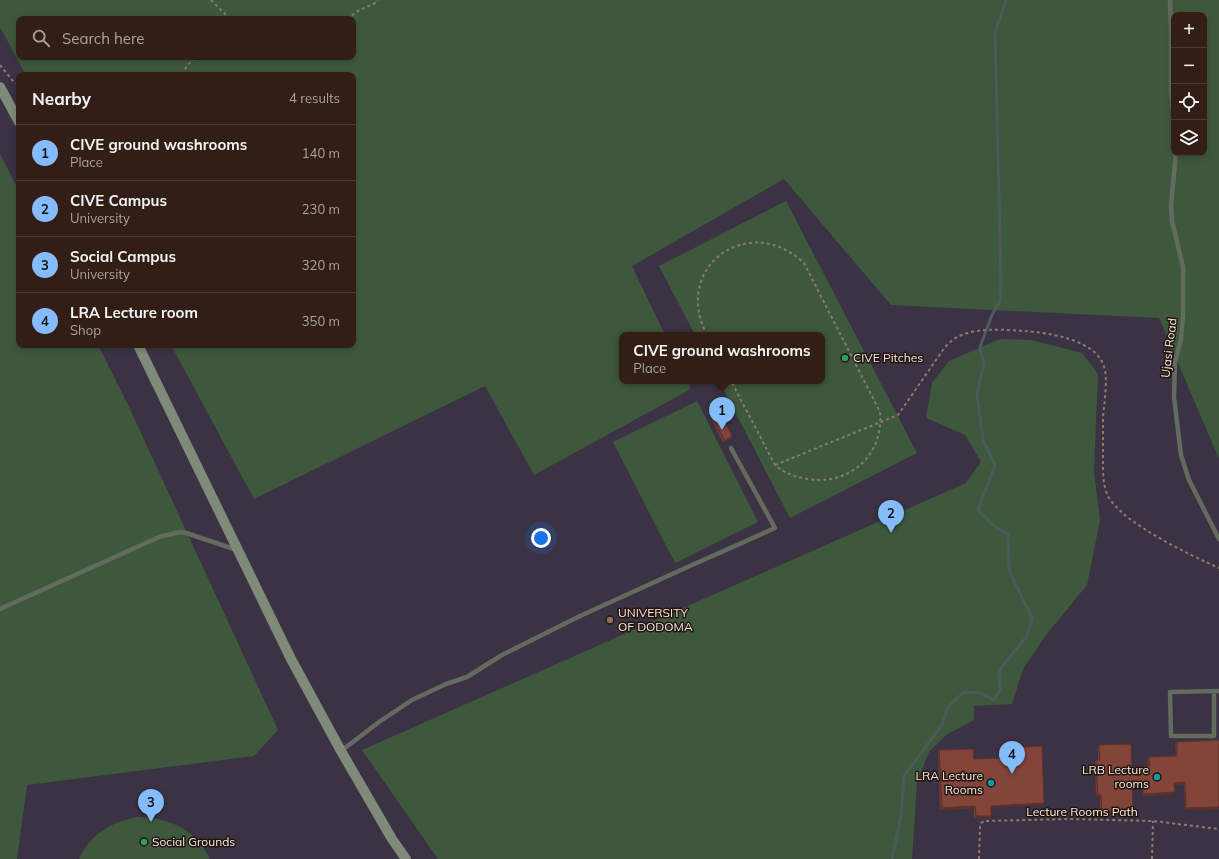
<!DOCTYPE html>
<html lang="en">
<head>
<meta charset="utf-8">
<style>
  :root { --surface:#321e14; --page:#3d2b22; --text:#f1f3f6; --muted:#a8a2a0; --line:#4d3c34; --accent:#84bcfb }
  body { margin:0; font-family:Mulish,sans-serif; background:var(--page); color:var(--text) }
  .controls { position:absolute; right:12px; top:12px; display:grid; overflow:hidden; border-radius:8px; box-shadow:0 2px 6px #0003 }
  .controls button { width:36px; height:36px; display:grid; place-items:center; padding:0; border:0; border-bottom:1px solid var(--line); background:var(--surface); color:var(--text); font:20px sans-serif }
  .you { position:absolute; left:541px; top:538px; width:14px; height:14px; margin:-10px; border:3px solid #fff; border-radius:50%; background:#1a73e8; box-shadow:0 0 0 6px #1a73e833 }
  .badge { display:grid; place-items:center; width:26px; height:26px; border-radius:50%; background:var(--accent); color:#111; font-size:13px; font-weight:700 }
  .pin { position:absolute; translate:-50% -33px; filter:drop-shadow(0 1px 2px #0008) }
  .pin::after { content:''; position:absolute; top:21px; width:14px; height:12px; background:inherit; clip-path:polygon(0 0,100% 0,50% 100%) }
  .popup { position:absolute; left:619px; top:332px; width:206px; height:52px; box-sizing:border-box; display:grid; place-content:center; border-radius:8px; background:var(--surface); filter:drop-shadow(0 1px 3px #0005); font-size:13px; white-space:nowrap; color:var(--muted) }
  .popup b { font-size:15px; color:var(--text) }
  .popup::after { content:''; position:absolute; left:50%; top:100%; margin-left:-8px; border:8px solid transparent; border-top-color:var(--surface) }
  .list { margin:0; padding:0; list-style:none }
  h2 { display:flex; justify-content:space-between; align-items:center; height:52px; margin:0; padding:0 16px; font-size:17px }
  h2 small { font-size:13px; font-weight:400; color:var(--muted) }
  .list li { display:grid; grid-template-columns:26px 1fr auto; gap:12px; align-items:center; box-sizing:border-box; height:56px; padding:0 16px; border-top:1px solid var(--line) }
  .list b { display:block; font-size:15px; white-space:nowrap }
  .list p { margin:0; font-size:13px; white-space:nowrap; color:var(--muted) }
  .list em { font-size:13px; font-style:normal; color:var(--muted) }
  .icon { flex:none; width:22px; height:22px; fill:none; stroke:currentColor; stroke-width:2; stroke-linecap:round; stroke-linejoin:round }
  .map { position:relative; flex:none; width:1219px; height:859px; overflow:hidden }
  .search { position:absolute; background:var(--surface); box-shadow:0 2px 6px #0003; left:16px; top:16px; width:340px; height:44px; display:flex; align-items:center; gap:10px; box-sizing:border-box; padding:0 14px; border-radius:8px; color:var(--muted); font-size:15px }
  .panel { position:absolute; background:var(--surface); box-shadow:0 2px 6px #0003; left:16px; top:72px; width:340px; height:276px; border-radius:8px }
  .map>svg:first-child { display:block }
  .education { fill:#3b3344; fill-rule:evenodd }
  .green { fill:#3e583d; fill-rule:evenodd }
  .lines { fill:none; stroke-linecap:round; stroke-linejoin:round }
  .stream { stroke:#4c5b5a; stroke-width:3 }
  .path { stroke:#8f786c; stroke-width:2; stroke-dasharray:3 3; stroke-linecap:butt }
  .lane { stroke:#636a5e; stroke-width:4.5 }
  .secondary { stroke:#7f8b78; stroke-width:10 }
  .wall { fill:#713a32 }
  .shaded-wall { fill:#5c3029 }
  .building { fill:#83443a; stroke:#5c3029 }
  .leisure-dot { fill:#2e9e5b; stroke:#20150e; stroke-width:1.5 }
  .education-dot { fill:#8d6e63; stroke:#20150e; stroke-width:1.5 }
  .culture-dot { fill:#0f9aa8; stroke:#20150e; stroke-width:1.5 }
  .labels { text-anchor:middle; stroke-width:3; stroke-linejoin:round; paint-order:stroke }
  .street-label { font-size:12px; fill:#fbe9e0; stroke:#20150e }
  .poi-label { font-size:12px; fill:#fbe9e0; stroke:#20150e; text-anchor:start }
</style>
</head>
<body>
<div class="map">
<svg width="1219" height="859" viewBox="0 0 1219 859">
  <rect width="100%" height="100%" fill="#42281a"/>
  <path class="education" d="M 0,0 L 1219,0 L 1219,859 L 0,859 ZM 1174,15 L 1204,15 L 1204,153 L 1174,153 ZM 19,19 L 353,19 L 353,57 L 19,57 ZM 19,75 L 353,75 L 353,345 L 19,345 ZM 622,335 L 822,335 L 822,381 L 622,381 Z"/>
  <g class="green">
    <path d="M 0,0 L 1219,0 L 1219,459 L 1159,318 L 891,305 L 784,179 L 632,266 L 665,335 L 622,335 L 622,381 L 687,381 L 691,389 L 534,475 L 485,386 L 254,499 L 171,345 L 353,345 L 353,75 L 26,75 L 0,27 ZM 1174,15 L 1204,15 L 1204,153 L 1174,153 ZM 19,19 L 353,19 L 353,57 L 19,57 Z"/>
    <path d="M 0,154 L 19,191 L 19,345 L 98,345 L 129,407 L 278,730 L 254,756 L 27,785 L 17,859 L 0,859 Z"/>
    <path d="M 786,201 L 917,453 L 790,518 L 719,381 L 822,381 L 822,335 L 695,335 L 659,266 Z"/>
    <path d="M 1000,339 L 1031,340 L 1082,353 L 1098,374 L 1094,471 L 1100,520 L 1087,585 L 1046,635 L 1023,669 L 1012,704 L 974,706 L 974,720 L 946,735 L 929,752 L 917,782 L 912,859 L 438,859 L 362,750 L 966,483 L 981,462 L 965,435 L 926,418 L 932,383 L 949,361 Z"/>
    <path d="M 697,401 L 758,522 L 675,563 L 613,442 Z"/>
    <path d="M 136,817 C 169,817 195,829 210,859 L 79,859 C 89,835 112,822 136,817 Z"/>
  </g>
  <g class="lines">
    <path class="stream" d="M 892,859 L 901,816 L 904,776 L 942,725 L 948,707 L 964,692 L 979,693 L 994,700 L 1000,690 L 999,674 L 1002,667 L 1027,636 L 1032,618 L 1009,570 L 1008,534 L 994,526 L 978,510 L 995,465 L 983,440 L 977,394 L 984,364 L 980,347 L 992,315 L 1000,301 L 1001,282 L 995,32 L 1006,0"/>
    <g class="path">
      <path d="M 211,0 L 230,19"/>
      <path d="M 347,19 L 358,11 L 375,3 L 378,0"/>
      <path d="M 0,65 L 12,80 L 19,85"/>
      <path d="M 138,75 L 159,73 L 174,75"/>
      <path d="M 183,75 L 186,67 L 195,57"/>
      <path d="M 707,335 C 671,267 749,211 804,263 L 880,412 C 884,457 847,488 803,478 C 792,476 783,472 775,465 L 731,381"/>
      <path d="M 775,465 L 898,415 L 945,347 C 948,344 951,341 954,339 C 975,326 1002,330 1025,331 C 1048,333 1093,339 1103,364 C 1109,377 1104,403 1103,418 C 1103,430 1103,442 1103,454 C 1103,468 1102,484 1108,496 C 1122,523 1192,556 1219,568"/>
      <path d="M 979,859 L 980,827 L 981,823 L 984,821 L 1070,819 L 1153,821 L 1219,829"/>
      <path d="M 1152,859 L 1153,821"/>
    </g>
    <g class="lane">
      <path d="M 1170,0 L 1171,34 L 1171,91 L 1174,120"/>
      <path d="M 1176,153 L 1171,205 L 1172,221 L 1183,267 L 1183,316 L 1181,339 L 1175,362 L 1174,397 L 1181,455 L 1189,480 L 1219,539"/>
      <path d="M 0,609 L 159,537 L 180,532 L 186,533 L 237,550"/>
      <path d="M 1214,695 L 1214,736 L 1171,736 L 1170,692 L 1219,691"/>
      <path d="M 341,751 L 379,722 L 412,700 L 446,684 L 467,677 L 502,655 L 580,616 L 681,570 L 775,528 L 731,448"/>
    </g>
    <g class="secondary">
      <path d="M 0,87 L 19,122"/>
      <path d="M 138,345 L 291,659 L 341,751 L 392,839 L 406,859"/>
    </g>
  </g>
  <g class="wall">
    <path d="M 713,419 L 731,438 L 723,442 L 712,421 Z"/>
    <path d="M 1177,742 L 1219,809 L 1185,810 L 1184,784 L 1174,785 L 1173,794 L 1143,796 L 1142,784 L 1132,785 L 1133,810 L 1131,812 L 1100,814 L 1100,797 L 1096,797 L 1095,762 L 1096,760 L 1098,760 L 1098,747 L 1099,745 L 1132,767 L 1148,767 L 1148,759 L 1149,757 L 1176,756 L 1175,744 Z"/>
    <path d="M 1000,748 L 1043,805 L 991,807 L 991,816 L 990,818 L 974,818 L 974,808 L 940,810 L 938,752 L 939,750 L 974,759 L 999,758 L 999,750 Z"/>
  </g>
  <g class="shaded-wall">
    <path d="M 1144,782 L 1142,784 L 1130,785 L 1132,783 Z"/>
    <path d="M 1185,782 L 1184,784 L 1173,785 L 1174,783 Z"/>
    <path d="M 1175,792 L 1173,794 L 1143,796 L 1144,794 Z"/>
    <path d="M 1098,795 L 1101,795 L 1100,797 L 1096,797 Z"/>
    <path d="M 1044,803 L 1043,805 L 989,808 L 991,806 Z"/>
    <path d="M 975,806 L 974,808 L 940,810 L 942,808 Z"/>
    <path d="M 1219,807 L 1219,809 L 1185,810 L 1186,808 Z"/>
    <path d="M 1133,810 L 1131,812 L 1100,814 L 1102,812 Z"/>
    <path d="M 976,816 L 991,816 L 990,818 L 974,818 Z"/>
  </g>
  <g class="building">
    <path d="M 721,414 L 732,436 L 725,441 L 713,419 Z"/>
    <path d="M 1219,740 L 1219,807 L 1186,808 L 1185,782 L 1174,783 L 1175,792 L 1144,794 L 1144,782 L 1132,783 L 1133,810 L 1102,812 L 1101,795 L 1098,795 L 1096,760 L 1100,760 L 1099,745 L 1131,744 L 1132,767 L 1150,766 L 1149,757 L 1177,756 L 1177,742 Z"/>
    <path d="M 1042,746 L 1044,803 L 991,806 L 991,816 L 976,816 L 975,806 L 942,808 L 939,750 L 973,749 L 974,759 L 1000,758 L 1000,748 Z"/>
  </g>
  <g class="leisure-dot">
    <circle cx="845" cy="358" r="4"/>
    <circle cx="144" cy="842" r="4"/>
  </g>
  <circle class="education-dot" cx="610" cy="620" r="4"/>
  <g class="culture-dot">
    <circle cx="1157" cy="777" r="4"/>
    <circle cx="991" cy="783" r="4"/>
  </g>
  <g class="labels">
    <g class="street-label">
      <text transform="translate(1169 348) rotate(-83)" y="4">Ujasi Road</text>
      <text x="1082" y="816">Lecture Rooms Path</text>
    </g>
    <g class="poi-label">
      <text x="853" y="362">CIVE Pitches</text>
      <text x="618" y="617">UNIVERSITY<tspan x="618" dy="14">OF DODOMA</tspan></text>
      <text x="1149" y="774" text-anchor="end">LRB Lecture<tspan x="1149" dy="14">rooms</tspan></text>
      <text x="983" y="780" text-anchor="end">LRA Lecture<tspan x="983" dy="14">Rooms</tspan></text>
      <text x="152" y="846">Social Grounds</text>
    </g>
  </g>
</svg>
<div class="controls">
<button>+</button>
<button>−</button>
<button><svg class="icon" aria-label="locate" viewBox="0 0 24 24"><circle cx="12" cy="12" r="6"/><path d="M12 2v4M12 18v4M2 12h4M18 12h4"/></svg></button>
<button><svg class="icon" aria-label="layers" viewBox="0 0 24 24"><path d="M12 4l9 5-9 5-9-5zM3 14l9 5 9-5"/></svg></button>
</div>
<div class="you"></div>
<div class="pin badge" style="left:722px;top:430px">1</div>
<div class="popup"><b>CIVE ground washrooms</b>Place</div>
<div class="pin badge" style="left:891px;top:533px">2</div>
<div class="pin badge" style="left:151px;top:822px">3</div>
<div class="pin badge" style="left:1012px;top:774px">4</div>
<div class="search"><svg class="icon" aria-label="search" viewBox="0 0 24 24"><circle cx="10" cy="10" r="6"/><path d="M15 15l6 6"/></svg>Search here</div>
<section class="panel">
<h2>Nearby<small>4 results</small></h2>
<ul class="list">
<li><span class="badge">1</span><div><b>CIVE ground washrooms</b><p>Place</p></div><em>140 m</em></li>
<li><span class="badge">2</span><div><b>CIVE Campus</b><p>University</p></div><em>230 m</em></li>
<li><span class="badge">3</span><div><b>Social Campus</b><p>University</p></div><em>320 m</em></li>
<li><span class="badge">4</span><div><b>LRA Lecture room</b><p>Shop</p></div><em>350 m</em></li>
</ul>
</section>
</div>
</body>
</html>
